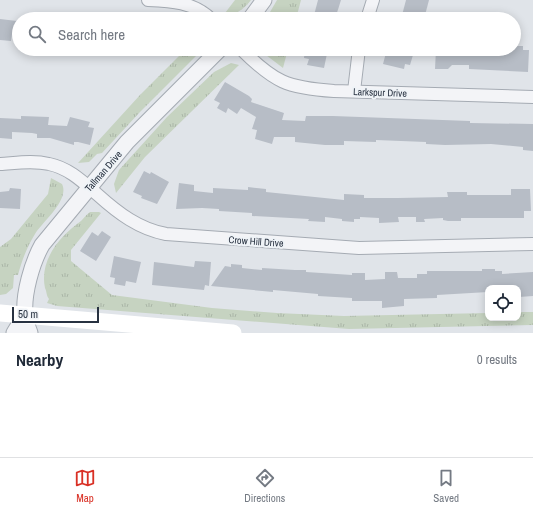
<!DOCTYPE html>
<html lang="en">
<head>
<meta charset="utf-8">
<style>
  :root { --surface:#fff; --page:#f6f6f7; --text:#1f2937; --muted:#747a83; --line:#e0e1e3; --accent:#d93025 }
  body { margin:0; font-family:"Archivo Narrow",sans-serif; background:var(--page); color:var(--text) }
  .controls { position:absolute; right:12px; bottom:12px; display:grid; overflow:hidden; border-radius:8px; box-shadow:0 2px 10px #0003 }
  .controls button { width:36px; height:36px; display:grid; place-items:center; padding:0; border:0; border-bottom:1px solid var(--line); background:var(--surface); color:var(--text); font:20px sans-serif }
  .scale { position:absolute; left:12px; bottom:10px; width:87px; box-sizing:border-box; padding-left:4px; border:2px solid #283241; border-top:0; font-size:11px; line-height:14px; white-space:nowrap; color:#283241; -webkit-text-stroke:3px #eff3f7; paint-order:stroke }
  .list { margin:0; padding:0; list-style:none }
  h2 { display:flex; justify-content:space-between; align-items:center; height:52px; margin:0; padding:0 16px; font-size:17px }
  h2 small { font-size:13px; font-weight:400; color:var(--muted) }
  .icon { flex:none; width:22px; height:22px; fill:none; stroke:currentColor; stroke-width:2; stroke-linecap:round; stroke-linejoin:round }
  .map { position:relative; flex:none; width:533px; height:333px; overflow:hidden }
  .search { position:absolute; background:var(--surface); box-shadow:0 2px 10px #0003; left:12px; right:12px; top:12px; height:44px; display:flex; align-items:center; gap:10px; box-sizing:border-box; padding:0 14px; border-radius:22px; color:var(--muted); font-size:15px }
  .sheet { height:124px; background:var(--surface) }
  nav { display:flex; justify-content:space-around; align-items:center; box-sizing:border-box; height:56px; border-top:1px solid var(--line); background:var(--surface); font-size:11px; color:var(--muted) }
  nav a { display:grid; justify-items:center; gap:2px }
  nav .on { color:var(--accent) }
  .map>svg:first-child { display:block }
  .grass { fill:url(#grass-tufts) }
  .building { fill:#b7bdc6 }
  .lines { fill:none; stroke-linecap:round; stroke-linejoin:round }
  .minor-casing { stroke:#a5abb3; stroke-width:14 }
  .tertiary-casing { stroke:#a5abb3; stroke-width:17 }
  .minor { stroke:#f3f4f7; stroke-width:12 }
  .tertiary { stroke:#f3f4f7; stroke-width:15 }
  .secondary { stroke:#fff; stroke-width:17 }
  .labels { text-anchor:middle; stroke-width:4; stroke-linejoin:round; paint-order:stroke }
  .street-label { font-size:10px; fill:#283241; stroke:#eff3f7 }
</style>
</head>
<body>
<div class="map">
<svg width="533" height="333" viewBox="0 0 533 333">
  <defs>
    <pattern id="grass-tufts" width="24" height="20" patternUnits="userSpaceOnUse"><rect width="24" height="20" fill="#c6d3c1"/><path d="M3 7l-1-3M5 7V3M7 7l1-3M15 17l-1-3M17 17v-4M19 17l1-3" fill="none" stroke="#aab6a7"/></pattern>
  </defs>
  <rect width="100%" height="100%" fill="#e0e4e9"/>
  <g class="grass">
    <path d="M 235,0 L 251,0 C 245,8 235,17 225,13 Z"/>
    <path d="M 277,0 L 301,0 L 296,19 L 266,19 Z"/>
    <path d="M 186,49 L 199,49 L 197,55 L 140,112 L 102,153 L 97,154 L 89,162 L 78,163 L 140,95 Z"/>
    <path d="M 258,49 L 288,49 L 283,68 Z"/>
    <path d="M 231,63 L 239,65 L 145,157 L 116,193 L 114,184 L 119,170 L 167,117 L 214,72 Z"/>
    <path d="M 51,178 L 62,184 C 70,200 42,222 35,234 C 27,247 22,260 18,275 L 14,275 L 13,288 L 6,294 L 0,295 L 0,247 L 11,239 L 48,194 Z"/>
    <path d="M 99,212 L 101,213 L 71,250 L 71,261 L 112,295 L 212,308 L 277,313 L 344,316 L 488,313 L 488,318 L 518,318 L 518,312 L 533,312 L 533,325 L 349,329 L 57,306 L 47,303 L 49,299 C 46,295 47,292 45,288 C 39,260 60,236 81,221 C 84,218 86,215 90,212 Z"/>
  </g>
  <g class="building">
    <path d="M 318,0 L 341,0 L 335,19 L 313,19 Z"/>
    <path d="M 406,0 L 429,0 L 424,19 L 401,19 Z"/>
    <path d="M 0,19 L 17,21 L 17,34 L 12,34 L 11,41 L 0,40 Z"/>
    <path d="M 514,46 L 523,46 L 523,50 L 529,50 L 528,72 L 469,69 L 469,65 L 452,65 L 448,69 L 435,69 L 436,49 L 512,50 L 514,49 Z"/>
    <path d="M 305,49 L 328,49 L 324,68 L 307,65 L 309,59 L 304,58 Z"/>
    <path d="M 387,49 L 409,49 L 408,53 L 413,55 L 410,65 L 405,64 L 404,69 L 383,64 Z"/>
    <path d="M 225,82 L 249,96 L 252,99 L 251,102 L 284,113 L 282,120 L 305,121 L 306,116 L 333,116 L 470,121 L 470,123 L 533,124 L 533,151 L 523,150 L 523,147 L 491,144 L 445,145 L 426,144 L 426,142 L 376,140 L 376,142 L 344,141 L 344,145 L 325,145 L 295,142 L 295,137 L 274,137 L 272,144 L 255,139 L 257,130 L 252,129 L 256,117 L 241,108 L 237,114 L 228,108 L 226,113 L 217,108 L 220,103 L 214,100 Z"/>
    <path d="M 21,116 L 49,117 L 48,125 L 67,126 L 70,117 L 90,122 L 88,127 L 94,128 L 90,145 L 78,142 L 74,142 L 74,145 L 50,138 L 37,138 L 37,134 L 32,133 L 12,132 L 12,139 L 0,138 L 0,118 L 21,119 Z"/>
    <path d="M 144,171 L 150,174 L 151,172 L 169,182 L 157,204 L 141,198 L 142,196 L 133,192 Z"/>
    <path d="M 179,183 L 194,185 L 194,191 L 213,193 L 213,188 L 248,190 L 248,187 L 266,189 L 266,192 L 344,200 L 344,194 L 364,195 L 364,198 L 398,198 L 448,197 L 447,192 L 467,192 L 467,195 L 511,195 L 511,189 L 530,189 L 531,211 L 524,211 L 524,218 L 461,218 L 461,221 L 448,221 L 443,220 L 443,218 L 424,219 L 425,222 L 416,222 L 416,217 L 398,217 L 399,222 L 379,223 L 379,218 L 360,217 L 360,219 L 354,219 L 354,222 L 342,221 L 342,219 L 325,217 L 325,222 L 308,221 L 309,219 L 252,216 L 252,213 L 219,211 L 219,209 L 202,208 L 176,209 Z"/>
    <path d="M 10,188 L 21,189 L 20,209 L 0,208 L 0,192 L 9,191 Z"/>
    <path d="M 102,231 L 111,237 L 96,261 L 80,251 L 92,232 L 98,236 Z"/>
    <path d="M 114,256 L 141,262 L 136,283 L 126,281 L 125,286 L 114,284 L 115,278 L 110,277 Z"/>
    <path d="M 195,261 L 211,262 L 209,286 L 205,285 L 204,290 L 152,285 L 154,262 L 194,267 Z"/>
    <path d="M 231,264 L 242,265 L 242,268 L 262,270 L 262,268 L 295,270 L 306,270 L 306,272 L 352,275 L 352,273 L 365,273 L 365,280 L 385,279 L 385,272 L 397,272 L 398,278 L 417,278 L 417,274 L 427,274 L 427,271 L 482,271 L 482,269 L 495,269 L 495,271 L 502,271 L 502,274 L 533,272 L 533,296 L 519,297 L 519,288 L 488,288 L 488,292 L 437,295 L 437,298 L 404,299 L 404,306 L 382,308 L 382,301 L 352,301 L 352,298 L 318,296 L 318,294 L 273,290 L 273,292 L 211,286 L 225,266 L 231,267 Z"/>
  </g>
  <g class="lines">
    <defs>
      <g id="minor">
        <path d="M 148,0 C 172,1 193,2 211,19"/>
        <path d="M 367,19 L 373,0"/>
        <path d="M 241,49 C 274,82 287,88 334,91 L 533,97"/>
        <path d="M 354,91 L 359,49"/>
        <path d="M 0,164 C 16,163 33,160 49,164 C 69,168 83,182 98,195 C 118,213 139,229 166,234 L 359,248 L 533,244"/>
      </g>
      <g id="tertiary">
        <path d="M 250,19 L 264,0"/>
        <path d="M 14,333 L 25,315"/>
        <path d="M 30,333 C 28,327 25,321 25,315 C 23,294 32,263 42,245 L 127,142 L 220,49"/>
      </g>
    </defs>
    <use href="#minor" class="minor-casing"/>
    <use href="#tertiary" class="tertiary-casing"/>
    <use href="#minor" class="minor"/>
    <use href="#tertiary" class="tertiary"/>
    <path class="secondary" d="M 0,313 L 233,333"/>
  </g>
  <g class="labels">
    <g class="street-label">
      <text transform="translate(380 92) rotate(2)" y="4">Larkspur Drive</text>
      <text transform="translate(103 171) rotate(-49)" y="4">Tallman Drive</text>
      <text transform="translate(256 241) rotate(4)" y="4">Crow Hill Drive</text>
    </g>
  </g>
</svg>
<div class="controls">
<button><svg class="icon" aria-label="locate" viewBox="0 0 24 24"><circle cx="12" cy="12" r="6"/><path d="M12 2v4M12 18v4M2 12h4M18 12h4"/></svg></button>
</div>
<div class="scale">50 m</div>
<div class="search"><svg class="icon" aria-label="search" viewBox="0 0 24 24"><circle cx="10" cy="10" r="6"/><path d="M15 15l6 6"/></svg>Search here</div>
</div>
<section class="sheet">
<h2>Nearby<small>0 results</small></h2>
<ul class="list">
</ul>
</section>
<nav>
<a class="on"><svg class="icon" aria-label="map" viewBox="0 0 24 24"><path d="M3 6l6-2 6 2 6-2v14l-6 2-6-2-6 2zM9 4v14M15 6v14"/></svg>Map</a>
<a><svg class="icon" aria-label="directions" viewBox="0 0 24 24"><path d="M12 3l9 9-9 9-9-9zM9 14v-3h6M13 9l2 2-2 2"/></svg>Directions</a>
<a><svg class="icon" aria-label="saved" viewBox="0 0 24 24"><path d="M7 4h10v16l-5-4-5 4z"/></svg>Saved</a>
</nav>
</body>
</html>
